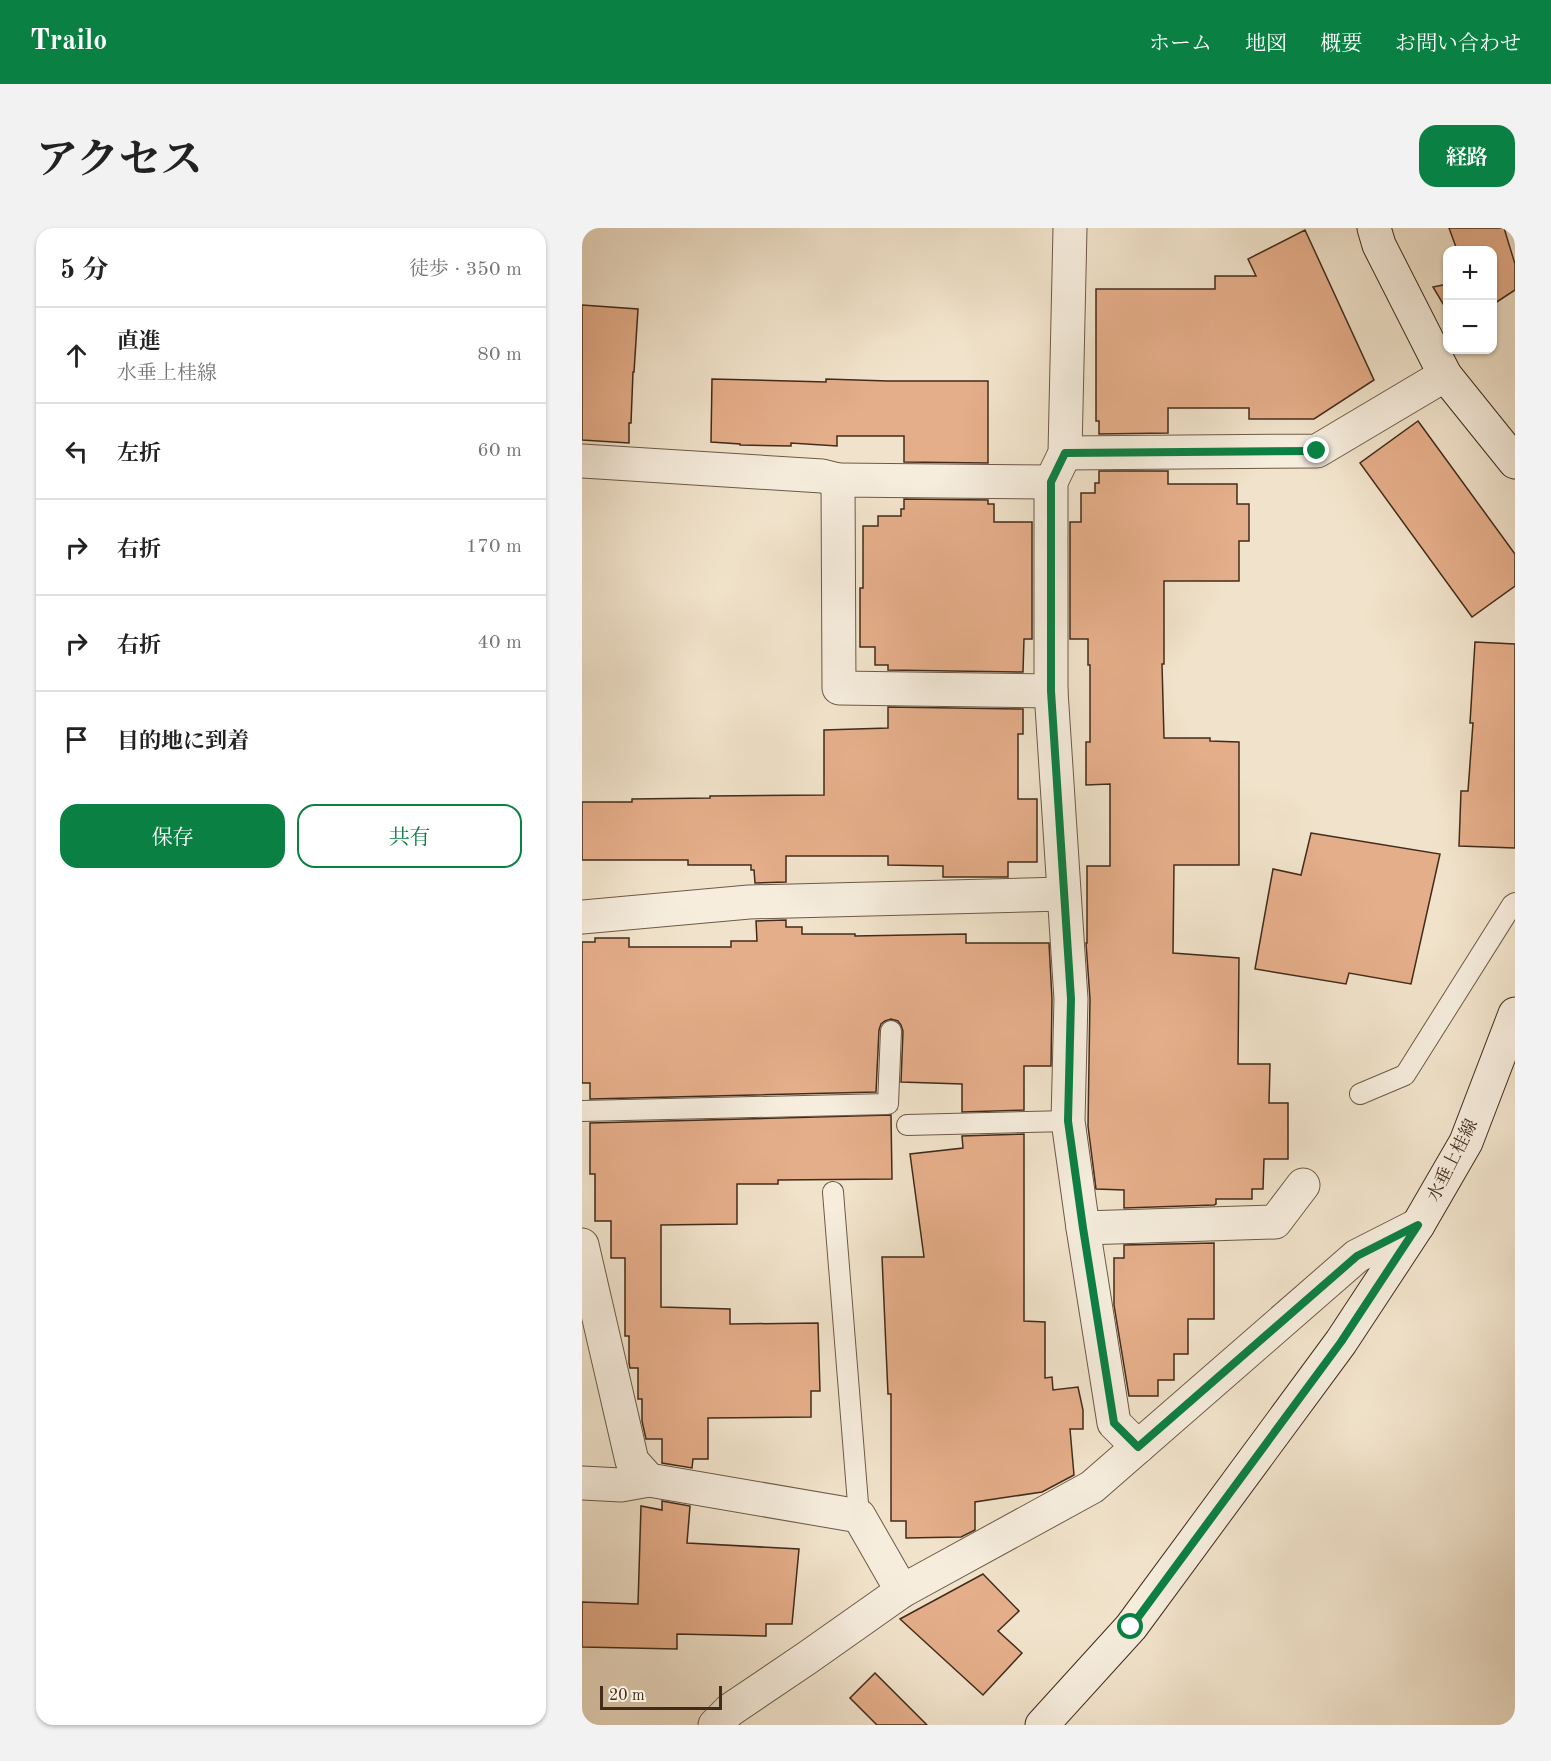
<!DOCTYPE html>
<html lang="ja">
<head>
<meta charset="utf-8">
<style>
  :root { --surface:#fff; --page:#f2f2f2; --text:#222; --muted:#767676; --line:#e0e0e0; --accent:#0b8043 }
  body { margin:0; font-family:"Old Standard TT","Noto Serif JP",serif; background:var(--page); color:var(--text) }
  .controls { position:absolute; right:18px; top:18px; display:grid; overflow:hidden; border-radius:12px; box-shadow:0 2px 4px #0004 }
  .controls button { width:54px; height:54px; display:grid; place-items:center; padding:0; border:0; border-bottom:2px solid var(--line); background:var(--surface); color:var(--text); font:30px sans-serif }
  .scale { position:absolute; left:18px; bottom:15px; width:122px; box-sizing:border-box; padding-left:6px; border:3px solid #412c1b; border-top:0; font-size:16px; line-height:21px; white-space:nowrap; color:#412c1b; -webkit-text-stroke:4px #f6eddd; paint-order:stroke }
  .stop { position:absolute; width:18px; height:18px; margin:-14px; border:4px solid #0b8043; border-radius:50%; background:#fff }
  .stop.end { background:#0b8043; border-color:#fff; box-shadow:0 2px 6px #0008 }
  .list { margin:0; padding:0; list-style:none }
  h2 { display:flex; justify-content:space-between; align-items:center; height:78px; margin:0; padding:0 24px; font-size:26px }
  h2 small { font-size:20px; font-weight:400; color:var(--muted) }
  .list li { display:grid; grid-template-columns:39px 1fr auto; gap:18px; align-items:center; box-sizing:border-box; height:96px; padding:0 24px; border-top:2px solid var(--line) }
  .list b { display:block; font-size:22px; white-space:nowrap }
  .list p { margin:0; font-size:20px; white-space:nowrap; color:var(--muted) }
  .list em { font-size:20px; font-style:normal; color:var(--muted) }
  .actions { display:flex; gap:12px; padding:18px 24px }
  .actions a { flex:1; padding:14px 0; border:2px solid var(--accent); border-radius:18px; text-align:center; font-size:21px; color:var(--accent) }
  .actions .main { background:var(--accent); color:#fff }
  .icon { flex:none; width:33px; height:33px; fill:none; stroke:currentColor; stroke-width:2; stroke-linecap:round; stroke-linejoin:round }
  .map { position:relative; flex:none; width:933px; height:1497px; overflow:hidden; border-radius:18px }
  header { display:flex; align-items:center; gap:36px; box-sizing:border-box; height:84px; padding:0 30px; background:var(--accent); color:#fff }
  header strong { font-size:28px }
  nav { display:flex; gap:33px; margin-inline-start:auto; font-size:21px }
  .intro { display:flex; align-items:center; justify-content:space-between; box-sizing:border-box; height:144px; padding:0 36px }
  h1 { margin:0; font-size:42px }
  .button { padding:15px 27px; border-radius:18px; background:var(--accent); color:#fff; font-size:21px; font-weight:700 }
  main { display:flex; gap:36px; padding:0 36px }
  aside { flex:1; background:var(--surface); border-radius:18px; box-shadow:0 2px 4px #0004 }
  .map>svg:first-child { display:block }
  .building { fill:#e5ae8a; stroke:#412c1b; stroke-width:1.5 }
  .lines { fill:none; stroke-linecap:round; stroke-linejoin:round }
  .service-casing { stroke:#6d5a47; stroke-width:22 }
  .minor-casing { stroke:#6d5a47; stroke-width:35 }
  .secondary-casing { stroke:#412c1b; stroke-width:35 }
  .service { stroke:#f6eddd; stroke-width:20 }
  .minor { stroke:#f6eddd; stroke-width:33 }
  .secondary { stroke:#f6eddd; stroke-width:33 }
  .route { stroke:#0b8043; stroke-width:8 }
  .labels { text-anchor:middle; stroke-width:4.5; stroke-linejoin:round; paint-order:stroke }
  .street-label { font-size:18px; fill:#412c1b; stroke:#f6eddd }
</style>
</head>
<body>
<header>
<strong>Trailo</strong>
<nav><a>ホーム</a><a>地図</a><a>概要</a><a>お問い合わせ</a></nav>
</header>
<div class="intro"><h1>アクセス</h1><a class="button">経路</a></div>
<main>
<aside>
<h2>5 分<small>徒歩 · 350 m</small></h2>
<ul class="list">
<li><svg class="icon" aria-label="ahead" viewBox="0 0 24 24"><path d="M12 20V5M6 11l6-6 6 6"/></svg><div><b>直進</b><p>水垂上桂線</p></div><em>80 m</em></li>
<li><svg class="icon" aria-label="left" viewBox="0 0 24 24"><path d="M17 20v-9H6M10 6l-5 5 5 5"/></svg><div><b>左折</b></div><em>60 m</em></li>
<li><svg class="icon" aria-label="right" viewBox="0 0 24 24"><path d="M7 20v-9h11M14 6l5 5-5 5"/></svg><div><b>右折</b></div><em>170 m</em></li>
<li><svg class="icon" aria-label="right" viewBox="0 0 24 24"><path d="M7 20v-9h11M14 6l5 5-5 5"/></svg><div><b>右折</b></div><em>40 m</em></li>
<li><svg class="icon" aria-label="arrive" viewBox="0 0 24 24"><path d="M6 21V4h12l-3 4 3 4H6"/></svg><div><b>目的地に到着</b></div></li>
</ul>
<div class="actions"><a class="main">保存</a><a>共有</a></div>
</aside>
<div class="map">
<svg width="933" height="1497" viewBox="0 0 933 1497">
  <rect width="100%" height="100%" fill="#f1e3cb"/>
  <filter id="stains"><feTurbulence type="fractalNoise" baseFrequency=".00333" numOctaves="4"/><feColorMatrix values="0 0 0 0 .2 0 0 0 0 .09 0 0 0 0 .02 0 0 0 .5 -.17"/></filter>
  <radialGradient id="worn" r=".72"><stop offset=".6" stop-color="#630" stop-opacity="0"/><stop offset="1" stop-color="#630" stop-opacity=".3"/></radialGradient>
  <g class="building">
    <path d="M 867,0 L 922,0 L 933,36 L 933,62 L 910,77 L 910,22 L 875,22 Z"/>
    <path d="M 723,2 L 792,152 L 732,191 L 667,191 L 667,180 L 586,180 L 586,205 L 517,206 L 517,193 L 514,193 L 514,61 L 633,61 L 633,48 L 674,48 L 666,31 Z"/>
    <path d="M 866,56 L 866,84 L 851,59 Z"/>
    <path d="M 0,77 L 56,81 L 52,144 L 51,144 L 49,195 L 47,195 L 47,215 L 0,212 Z"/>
    <path d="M 130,151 L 244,154 L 244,151 L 306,153 L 406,153 L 406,235 L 322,234 L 322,208 L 255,208 L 255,218 L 209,215 L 209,218 L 158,217 L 158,216 L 129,214 Z"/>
    <path d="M 836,193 L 933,326 L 933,358 L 890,389 L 778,235 Z"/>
    <path d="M 517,243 L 586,243 L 586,256 L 655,256 L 655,276 L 667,276 L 667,313 L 657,313 L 657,353 L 582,353 L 582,436 L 580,436 L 582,510 L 628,510 L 628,513 L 657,514 L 657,637 L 592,637 L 591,725 L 657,730 L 656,836 L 688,836 L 687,875 L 706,875 L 706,931 L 682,931 L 681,961 L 670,961 L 670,971 L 634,971 L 634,976 L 632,977 L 542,980 L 542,962 L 514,961 L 506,898 L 508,771 L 504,715 L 505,715 L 505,638 L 528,638 L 528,556 L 504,557 L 504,514 L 508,514 L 508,437 L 506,437 L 506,411 L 488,411 L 488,294 L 499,294 L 499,265 L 513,265 L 513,255 L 517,255 Z"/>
    <path d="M 322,271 L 406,272 L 406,276 L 412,276 L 412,294 L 450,294 L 450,411 L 442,411 L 441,444 L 306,442 L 306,437 L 293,437 L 293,419 L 278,419 L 278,360 L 281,360 L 281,298 L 296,298 L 296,288 L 319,288 L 319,281 L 322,281 Z"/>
    <path d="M 893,414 L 933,416 L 933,620 L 877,618 L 879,563 L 886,563 L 891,495 L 888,495 Z"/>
    <path d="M 306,479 L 441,481 L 441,506 L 436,506 L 436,571 L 455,571 L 455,634 L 426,634 L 426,649 L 361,649 L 361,638 L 306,637 L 306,628 L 204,628 L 204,654 L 173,655 L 172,642 L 169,642 L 169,637 L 106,637 L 106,632 L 0,632 L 0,574 L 50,574 L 50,571 L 128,570 L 128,568 L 242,567 L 242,502 L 306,500 Z"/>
    <path d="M 729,605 L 858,626 L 829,756 L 767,745 L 764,756 L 673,741 L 691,641 L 719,647 Z"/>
    <path d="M 204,692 L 204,699 L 220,699 L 220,706 L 273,706 L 273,708 L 384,706 L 384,715 L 467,715 L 470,771 L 469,838 L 442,838 L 442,882 L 380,884 L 380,856 L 319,854 L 321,803 L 319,797 L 316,793 L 309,791 L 303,793 L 299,796 L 297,802 L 294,864 L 8,871 L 8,855 L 0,855 L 0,714 L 13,714 L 13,710 L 47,710 L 47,719 L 149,719 L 149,713 L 175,713 L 174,693 Z"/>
    <path d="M 309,887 L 310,951 L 196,952 L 196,956 L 155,956 L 155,996 L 79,997 L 79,1079 L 148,1081 L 148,1096 L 236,1095 L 238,1163 L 229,1163 L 229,1189 L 126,1190 L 126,1231 L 111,1231 L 110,1240 L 80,1235 L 80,1211 L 64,1211 L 60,1193 L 60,1171 L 56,1171 L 56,1140 L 48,1140 L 47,1135 L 47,1108 L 43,1108 L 43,1030 L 29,1030 L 29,993 L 13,993 L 13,946 L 8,946 L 8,895 Z"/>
    <path d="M 442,906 L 442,1093 L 463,1094 L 463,1150 L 470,1149 L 471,1162 L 496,1159 L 501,1182 L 501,1201 L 488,1201 L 492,1247 L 460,1264 L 393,1274 L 393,1302 L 379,1309 L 324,1310 L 324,1293 L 309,1293 L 309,1166 L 306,1166 L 300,1029 L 342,1029 L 328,926 L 381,920 L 380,908 Z"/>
    <path d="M 632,1015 L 632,1091 L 606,1091 L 606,1126 L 592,1126 L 592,1152 L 576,1152 L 576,1168 L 547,1168 L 532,1077 L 532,1030 L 542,1030 L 542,1017 Z"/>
    <path d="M 80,1273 L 108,1278 L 105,1315 L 217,1321 L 210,1396 L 184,1396 L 184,1408 L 95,1406 L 95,1421 L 0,1419 L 0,1374 L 56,1376 L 59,1278 L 80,1282 Z"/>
    <path d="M 401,1346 L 437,1383 L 416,1403 L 440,1425 L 401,1467 L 318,1391 Z"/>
    <path d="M 293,1445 L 345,1497 L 295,1497 L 268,1470 Z"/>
  </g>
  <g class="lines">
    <defs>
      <g id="service">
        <path d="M 778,866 L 823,847 L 930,677 L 933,675"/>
        <path d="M 0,883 L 306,876 L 309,803"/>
        <path d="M 325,897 L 486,893"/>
        <path d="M 251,964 L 277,1288"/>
      </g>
      <g id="minor">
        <path d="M 488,0 L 483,225 L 469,254 L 469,463 L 489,771 L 486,893 L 501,1000 L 532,1195 L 556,1219"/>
        <path d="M 483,225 L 735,223 L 863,147"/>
        <path d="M 0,233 L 240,248 L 256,252"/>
        <path d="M 469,254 L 256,252 L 257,460 L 469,463"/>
        <path d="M 0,689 L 167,674 L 481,666"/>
        <path d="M 501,1000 L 693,994 L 721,957"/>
        <path d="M 0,1017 L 50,1233 L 67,1252 L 277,1288 L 320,1363"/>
        <path d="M 0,1255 L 39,1257 L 67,1252"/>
        <path d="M 133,1497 L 148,1482 L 225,1430 L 320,1363 L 510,1259 L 775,1028 L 836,997"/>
      </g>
      <g id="secondary">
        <path d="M 792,0 L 797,17 L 863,147 L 933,234"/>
        <path d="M 460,1497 L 549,1399 L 759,1114 L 836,997 L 884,914 L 933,786"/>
      </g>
    </defs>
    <use href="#service" class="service-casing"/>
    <use href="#minor" class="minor-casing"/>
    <use href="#secondary" class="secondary-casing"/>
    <use href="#service" class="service"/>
    <use href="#minor" class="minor"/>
    <use href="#secondary" class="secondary"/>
  </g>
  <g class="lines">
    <path class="route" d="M 549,1399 L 759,1114 L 836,997 L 775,1028 L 556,1219 L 532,1195 L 501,1000 L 486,893 L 489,771 L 469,463 L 469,254 L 483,225 L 735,223"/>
  </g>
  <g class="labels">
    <g class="street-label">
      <text transform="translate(870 932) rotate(-63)" y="6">水垂上桂線</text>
    </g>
  </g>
  <rect width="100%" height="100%" filter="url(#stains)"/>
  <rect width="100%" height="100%" fill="url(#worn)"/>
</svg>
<div class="controls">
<button>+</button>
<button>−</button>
</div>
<div class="scale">20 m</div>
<div class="stop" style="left:549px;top:1399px"></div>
<div class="stop end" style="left:735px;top:223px"></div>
</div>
</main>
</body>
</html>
